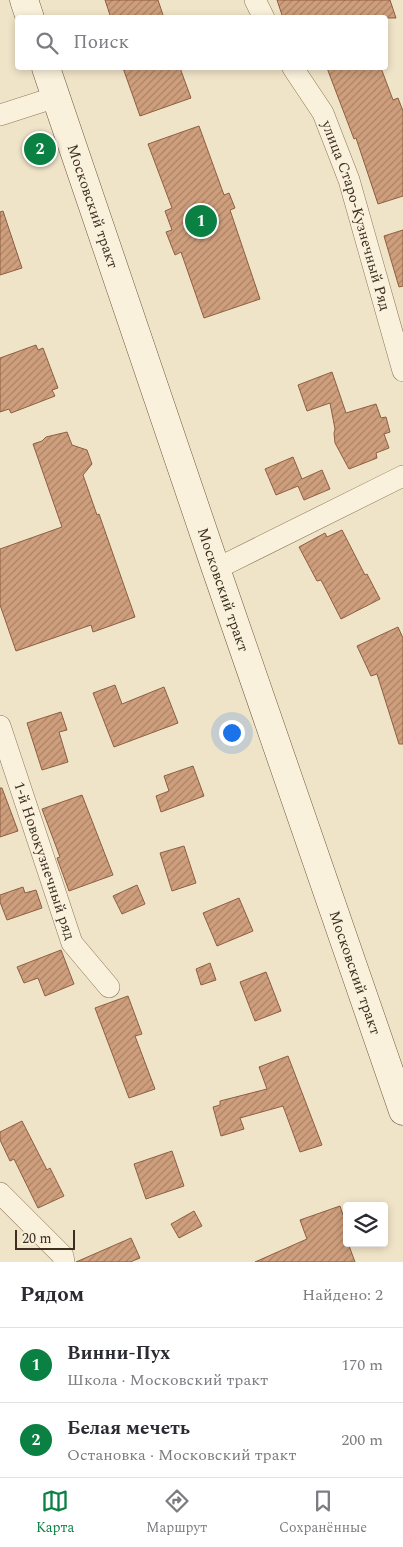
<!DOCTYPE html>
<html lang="ru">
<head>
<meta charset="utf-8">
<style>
  :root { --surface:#fff; --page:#f7f7f7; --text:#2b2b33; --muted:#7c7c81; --line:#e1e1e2; --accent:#0b8043 }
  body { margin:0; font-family:Spectral,serif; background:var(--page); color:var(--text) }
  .controls { position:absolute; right:15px; bottom:15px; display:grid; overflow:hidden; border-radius:5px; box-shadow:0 2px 8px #0003 }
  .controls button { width:45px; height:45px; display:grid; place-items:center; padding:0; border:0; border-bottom:1px solid var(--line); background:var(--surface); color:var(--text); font:25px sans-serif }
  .scale { position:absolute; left:15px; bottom:12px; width:60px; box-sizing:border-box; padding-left:5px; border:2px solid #3d2e20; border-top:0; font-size:14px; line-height:18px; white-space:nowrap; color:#3d2e20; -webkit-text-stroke:4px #f7eed8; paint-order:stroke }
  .you { position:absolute; left:231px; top:732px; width:18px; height:18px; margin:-12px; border:4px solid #fff; border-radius:50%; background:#1a73e8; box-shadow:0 0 0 8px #1a73e833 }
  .badge { display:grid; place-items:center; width:32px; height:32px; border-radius:50%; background:var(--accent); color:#fff; font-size:16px; font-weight:700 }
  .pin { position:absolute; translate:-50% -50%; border:2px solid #fff; box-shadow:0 1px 5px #0006 }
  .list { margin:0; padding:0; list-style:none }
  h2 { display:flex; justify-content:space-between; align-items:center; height:65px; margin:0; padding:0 20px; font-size:21px }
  h2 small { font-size:16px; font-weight:400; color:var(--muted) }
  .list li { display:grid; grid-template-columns:32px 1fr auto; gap:15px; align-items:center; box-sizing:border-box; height:75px; padding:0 20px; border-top:1px solid var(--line) }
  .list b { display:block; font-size:19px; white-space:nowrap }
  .list p { margin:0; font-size:16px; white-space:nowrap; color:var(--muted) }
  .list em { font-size:16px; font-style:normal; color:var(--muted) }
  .icon { flex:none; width:28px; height:28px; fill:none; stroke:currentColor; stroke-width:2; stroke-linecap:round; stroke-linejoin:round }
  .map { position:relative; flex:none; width:403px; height:1262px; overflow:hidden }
  .search { position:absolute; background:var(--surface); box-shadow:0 2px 8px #0003; left:15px; right:15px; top:15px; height:55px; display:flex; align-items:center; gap:12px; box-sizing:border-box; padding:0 18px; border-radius:5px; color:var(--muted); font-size:19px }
  .sheet { height:215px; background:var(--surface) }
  nav { display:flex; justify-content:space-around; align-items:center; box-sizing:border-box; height:70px; border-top:1px solid var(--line); background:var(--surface); font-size:14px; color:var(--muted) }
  nav a { display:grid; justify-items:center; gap:2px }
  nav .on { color:var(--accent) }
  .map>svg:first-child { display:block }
  .building { fill:url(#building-hatch); stroke:#8d5f41 }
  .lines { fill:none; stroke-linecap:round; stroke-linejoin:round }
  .street-casing { stroke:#8d765c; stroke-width:22 }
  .secondary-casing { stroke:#6f573f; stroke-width:29 }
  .street { stroke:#faf1dc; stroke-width:21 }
  .secondary { stroke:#faf1dc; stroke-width:28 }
  .labels { text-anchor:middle; stroke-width:4; stroke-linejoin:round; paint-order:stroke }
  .street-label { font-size:15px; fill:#3d2e20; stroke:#f7eed8 }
</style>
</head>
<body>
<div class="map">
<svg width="403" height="1262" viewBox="0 0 403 1262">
  <defs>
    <pattern id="building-hatch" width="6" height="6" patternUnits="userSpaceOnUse" patternTransform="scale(1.25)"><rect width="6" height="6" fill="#cf9f7d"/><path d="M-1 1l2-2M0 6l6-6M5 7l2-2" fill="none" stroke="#a98266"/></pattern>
  </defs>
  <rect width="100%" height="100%" fill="#f0e4c8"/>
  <g class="building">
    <path d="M 105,0 L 158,0 L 164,18 L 111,18 Z"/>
    <path d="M 277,0 L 390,0 L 396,18 L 283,18 Z"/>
    <path d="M 123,68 L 180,68 L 191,98 L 140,116 Z"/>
    <path d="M 327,68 L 381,68 L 393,100 L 398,98 L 403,111 L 403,196 L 378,204 L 356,138 L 354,139 Z"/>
    <path d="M 199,126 L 224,195 L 229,193 L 235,208 L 230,210 L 260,299 L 204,318 L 181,252 L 175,255 L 166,232 L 172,230 L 165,211 L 172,208 L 148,144 Z"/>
    <path d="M 3,211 L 22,268 L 0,275 L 0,212 Z"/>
    <path d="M 403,230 L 403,286 L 399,287 L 384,236 Z"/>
    <path d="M 36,345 L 38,350 L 43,348 L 58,388 L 52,390 L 55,396 L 11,413 L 9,409 L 0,412 L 0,358 Z"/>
    <path d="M 332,372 L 346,413 L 376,404 L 381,418 L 386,417 L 390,432 L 384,434 L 389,448 L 376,453 L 377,458 L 349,469 L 335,443 L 334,433 L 335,429 L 330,403 L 307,411 L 298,385 Z"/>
    <path d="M 67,432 L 72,445 L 87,450 L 92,464 L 83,475 L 97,515 L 99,514 L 135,617 L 93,632 L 91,625 L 16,651 L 0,605 L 0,549 L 62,527 L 33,444 L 42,441 L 46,437 Z"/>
    <path d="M 293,457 L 302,479 L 322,470 L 330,489 L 304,500 L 298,486 L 276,495 L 265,469 Z"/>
    <path d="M 342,530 L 365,575 L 367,574 L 380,599 L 341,619 L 321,580 L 317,581 L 299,547 L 325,533 L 327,537 Z"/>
    <path d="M 398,627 L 403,638 L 403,744 L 399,744 L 377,674 L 371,676 L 357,646 Z"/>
    <path d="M 115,685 L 122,704 L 164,687 L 178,723 L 114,747 L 93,693 Z"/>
    <path d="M 61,712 L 67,730 L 59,732 L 68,762 L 42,770 L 27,723 Z"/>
    <path d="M 193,766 L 204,796 L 161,812 L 156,796 L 169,791 L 164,776 Z"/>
    <path d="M 0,788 L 2,788 L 18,831 L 0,837 Z"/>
    <path d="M 82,795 L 113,875 L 69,891 L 57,858 L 60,857 L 42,809 Z"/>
    <path d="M 184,846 L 196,883 L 172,891 L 160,853 Z"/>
    <path d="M 137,885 L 145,904 L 122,914 L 113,896 Z"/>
    <path d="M 23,887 L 25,893 L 36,890 L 42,908 L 7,920 L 0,902 L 0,895 Z"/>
    <path d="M 239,898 L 253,931 L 217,946 L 203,913 Z"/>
    <path d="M 61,950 L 74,984 L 45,996 L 38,978 L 24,983 L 17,967 Z"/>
    <path d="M 210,963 L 216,980 L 201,985 L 196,969 Z"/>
    <path d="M 266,972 L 281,1011 L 255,1021 L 240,982 Z"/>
    <path d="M 128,996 L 142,1034 L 135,1036 L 155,1089 L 129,1098 L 95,1008 Z"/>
    <path d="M 288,1056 L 322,1145 L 300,1152 L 283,1106 L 240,1118 L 244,1129 L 221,1136 L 213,1107 L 220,1105 L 220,1101 L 267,1089 L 259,1067 Z"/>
    <path d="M 22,1121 L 47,1170 L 50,1168 L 64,1196 L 38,1208 L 14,1159 L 10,1161 L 0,1140 L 0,1132 Z"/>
    <path d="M 172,1151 L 184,1186 L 146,1199 L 134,1164 Z"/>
    <path d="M 340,1206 L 347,1227 L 347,1243 L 348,1243 L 355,1262 L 255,1262 L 307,1239 L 300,1220 Z"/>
    <path d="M 194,1211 L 202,1226 L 179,1238 L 171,1224 Z"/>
    <path d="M 131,1238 L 140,1258 L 130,1262 L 76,1262 Z"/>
  </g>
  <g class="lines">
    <defs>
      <g id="street">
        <path d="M 255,0 L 264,18"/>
        <path id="s1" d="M 293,68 L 323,113 L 349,180 L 403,371"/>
        <path d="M 0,115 L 56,97"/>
        <path d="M 216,569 L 403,476"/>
        <path id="s2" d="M 0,726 L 72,943 L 109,987"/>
        <path d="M 0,1193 L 63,1256 L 64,1262"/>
      </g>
      <g id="secondary">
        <path d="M 24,0 L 30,18"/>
        <path id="s3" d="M 46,68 L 216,569 L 403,1111"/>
      </g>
    </defs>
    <use href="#street" class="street-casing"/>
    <use href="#secondary" class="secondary-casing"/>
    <use href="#street" class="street"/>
    <use href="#secondary" class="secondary"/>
  </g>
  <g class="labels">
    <g class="street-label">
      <text dy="5" stroke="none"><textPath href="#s3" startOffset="146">Московский тракт</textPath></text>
      <text dy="5" stroke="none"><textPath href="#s1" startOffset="162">улица Старо-Кузнечный Ряд</textPath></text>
      <text dy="5" stroke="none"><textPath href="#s3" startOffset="551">Московский тракт</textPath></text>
      <text dy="5" stroke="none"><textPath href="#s2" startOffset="142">1-й Новокузнечный ряд</textPath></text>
      <text dy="5" stroke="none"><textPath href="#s3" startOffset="956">Московский тракт</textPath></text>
    </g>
  </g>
</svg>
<div class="controls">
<button><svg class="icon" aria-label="layers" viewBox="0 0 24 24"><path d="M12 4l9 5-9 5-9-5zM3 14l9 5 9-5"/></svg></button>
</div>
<div class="scale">20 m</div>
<div class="you"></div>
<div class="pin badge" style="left:201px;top:221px">1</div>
<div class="pin badge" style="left:40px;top:149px">2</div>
<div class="search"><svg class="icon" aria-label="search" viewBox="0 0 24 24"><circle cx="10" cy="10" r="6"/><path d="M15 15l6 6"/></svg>Поиск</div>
</div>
<section class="sheet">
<h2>Рядом<small>Найдено: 2</small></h2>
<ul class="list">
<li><span class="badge">1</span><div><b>Винни-Пух</b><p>Школа · Московский тракт</p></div><em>170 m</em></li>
<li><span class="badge">2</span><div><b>Белая мечеть</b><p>Остановка · Московский тракт</p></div><em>200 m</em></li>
</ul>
</section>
<nav>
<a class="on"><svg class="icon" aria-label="map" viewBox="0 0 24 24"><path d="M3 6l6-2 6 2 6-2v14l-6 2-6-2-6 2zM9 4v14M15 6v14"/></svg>Карта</a>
<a><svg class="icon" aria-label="directions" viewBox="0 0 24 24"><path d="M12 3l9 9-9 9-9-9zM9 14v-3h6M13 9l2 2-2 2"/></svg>Маршрут</a>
<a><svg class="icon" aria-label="saved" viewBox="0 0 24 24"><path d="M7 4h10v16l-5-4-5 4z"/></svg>Сохранённые</a>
</nav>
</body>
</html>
